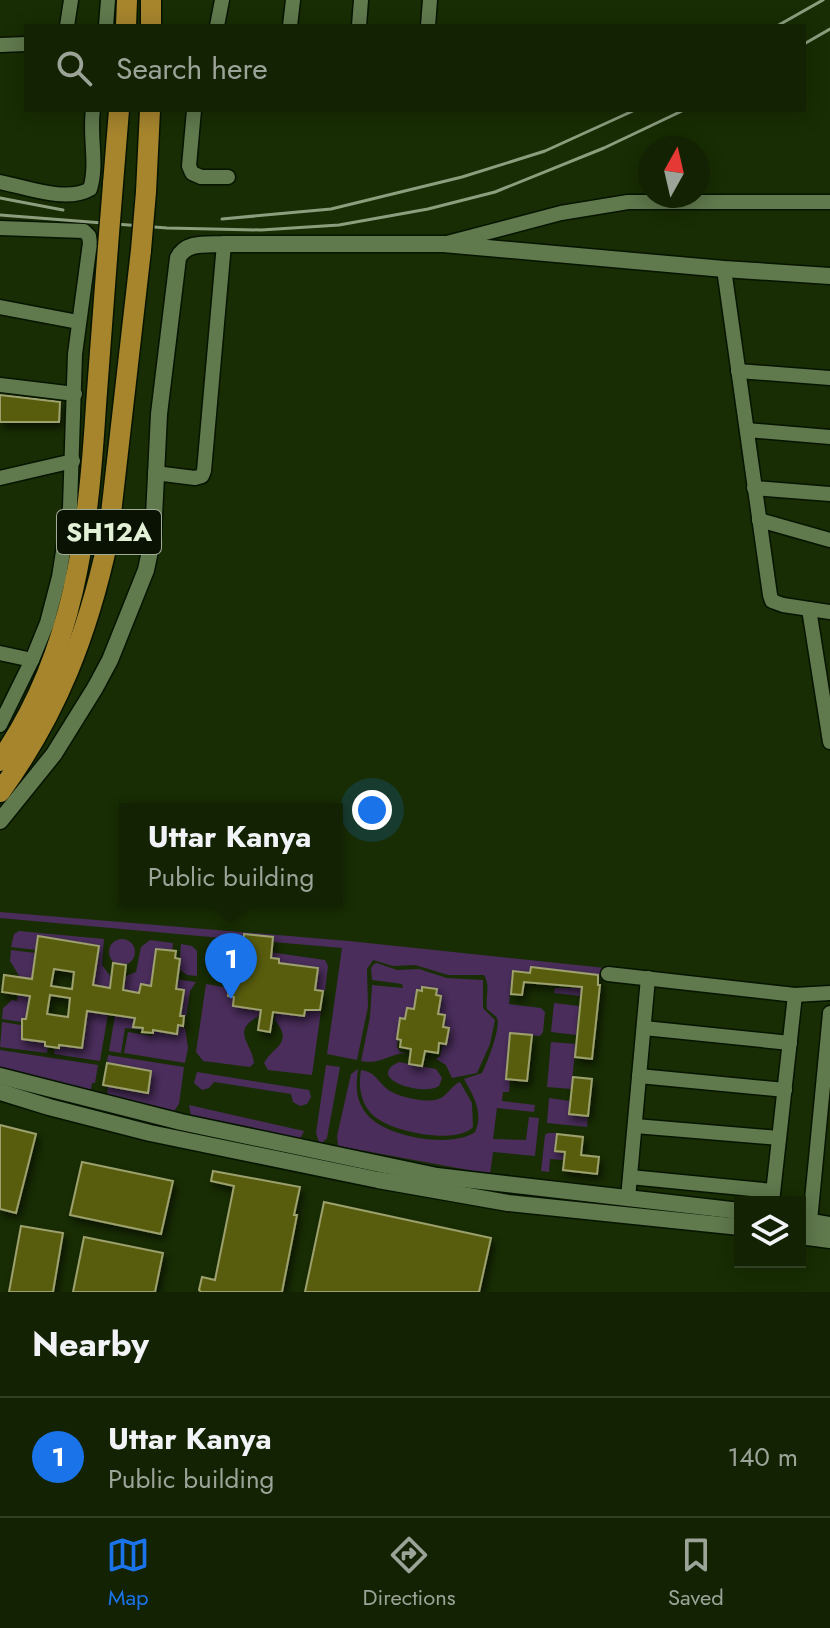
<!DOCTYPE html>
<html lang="en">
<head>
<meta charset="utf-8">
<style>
  :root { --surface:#122202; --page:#1b2a0c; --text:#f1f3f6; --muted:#9ca499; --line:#313f24; --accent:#1a73e8 }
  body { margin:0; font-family:Jost,sans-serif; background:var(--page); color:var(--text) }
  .controls { position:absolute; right:24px; bottom:24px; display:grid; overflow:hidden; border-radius:0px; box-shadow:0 4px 20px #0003 }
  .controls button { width:72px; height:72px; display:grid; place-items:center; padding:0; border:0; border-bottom:2px solid var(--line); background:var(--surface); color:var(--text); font:40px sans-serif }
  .compass { position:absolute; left:638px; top:136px; width:72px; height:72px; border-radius:50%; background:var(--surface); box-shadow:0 4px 20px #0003; rotate:8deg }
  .you { position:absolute; left:372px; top:810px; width:28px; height:28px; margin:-20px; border:6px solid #fff; border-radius:50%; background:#1a73e8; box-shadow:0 0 0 12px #1a73e833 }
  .badge { display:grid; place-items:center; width:52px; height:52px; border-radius:50%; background:var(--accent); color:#fff; font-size:26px; font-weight:700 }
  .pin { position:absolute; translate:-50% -66px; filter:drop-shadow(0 2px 4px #0008) }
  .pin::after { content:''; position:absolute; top:42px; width:28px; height:24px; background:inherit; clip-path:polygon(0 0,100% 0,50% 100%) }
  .popup { position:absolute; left:119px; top:803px; width:224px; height:104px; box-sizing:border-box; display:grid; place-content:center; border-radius:0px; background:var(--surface); filter:drop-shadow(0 2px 6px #0005); font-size:26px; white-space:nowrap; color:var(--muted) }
  .popup b { font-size:30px; color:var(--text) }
  .popup::after { content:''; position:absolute; left:50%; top:100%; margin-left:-16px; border:16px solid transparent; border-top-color:var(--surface) }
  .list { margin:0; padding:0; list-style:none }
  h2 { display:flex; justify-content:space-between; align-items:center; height:104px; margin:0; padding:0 32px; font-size:34px }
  h2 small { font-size:26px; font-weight:400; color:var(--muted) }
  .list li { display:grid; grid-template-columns:52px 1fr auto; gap:24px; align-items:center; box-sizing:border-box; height:120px; padding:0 32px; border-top:2px solid var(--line) }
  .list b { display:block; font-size:30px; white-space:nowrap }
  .list p { margin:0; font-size:26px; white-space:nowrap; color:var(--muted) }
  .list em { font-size:26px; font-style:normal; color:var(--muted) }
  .icon { flex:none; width:44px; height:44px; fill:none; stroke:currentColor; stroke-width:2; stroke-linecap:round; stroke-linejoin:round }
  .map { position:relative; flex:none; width:830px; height:1292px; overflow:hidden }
  .search { position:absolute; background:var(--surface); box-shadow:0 4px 20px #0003; left:24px; right:24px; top:24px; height:88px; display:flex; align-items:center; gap:20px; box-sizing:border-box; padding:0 28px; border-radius:0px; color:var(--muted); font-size:30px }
  .sheet { height:224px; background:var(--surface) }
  nav { display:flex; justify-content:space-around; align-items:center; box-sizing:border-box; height:112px; border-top:2px solid var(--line); background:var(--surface); font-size:22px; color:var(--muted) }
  nav a { display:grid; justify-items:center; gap:4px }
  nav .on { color:var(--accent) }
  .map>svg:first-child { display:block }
  .green { fill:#4a2d5b }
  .building { fill:#595d10; stroke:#9ca16d; stroke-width:2; fill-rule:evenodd; filter:url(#shadow) }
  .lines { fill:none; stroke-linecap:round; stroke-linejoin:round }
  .minor-casing { stroke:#061400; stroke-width:17 }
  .tertiary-casing { stroke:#061400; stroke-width:19 }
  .primary-casing { stroke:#061400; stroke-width:23 }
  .minor { stroke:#60794d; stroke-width:14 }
  .tertiary { stroke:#60794d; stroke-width:16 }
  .primary { stroke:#a6852d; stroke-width:20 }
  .rail { stroke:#8d9e7f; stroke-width:3 }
  .primary-bridge-casing { stroke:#061400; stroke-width:23; stroke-linecap:butt }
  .primary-bridge { stroke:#a6852d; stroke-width:20 }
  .labels { text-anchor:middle; stroke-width:8; stroke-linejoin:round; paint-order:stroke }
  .shield { fill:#091203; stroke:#a1ad98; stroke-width:2 }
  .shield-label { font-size:26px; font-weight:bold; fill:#e2f0d8 }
</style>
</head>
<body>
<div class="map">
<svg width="830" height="1292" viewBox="0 0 830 1292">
  <defs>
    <filter id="shadow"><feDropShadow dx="3" dy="5" stdDeviation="4" flood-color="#0009"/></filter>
  </defs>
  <rect width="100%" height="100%" fill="#182d03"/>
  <g class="green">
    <path d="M 0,912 L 349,941 L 605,968 L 604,975 L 583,973 L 580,996 L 554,993 L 555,988 L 577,988 L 578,972 L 531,967 L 530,972 L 512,971 L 509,1004 L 541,1008 L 545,1012 L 543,1032 L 540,1036 L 510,1034 L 506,1079 L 510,1080 L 509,1092 L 503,1092 L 502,1101 L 535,1105 L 534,1112 L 497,1108 L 493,1139 L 526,1140 L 529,1117 L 539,1118 L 535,1156 L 493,1152 L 490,1174 L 338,1146 L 337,1136 L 351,1074 L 358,1069 C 356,1084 355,1098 365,1112 C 382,1137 451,1149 475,1132 C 484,1113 473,1095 464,1079 L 482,1073 C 487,1063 501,1028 497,1018 C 497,1017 488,1010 487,1009 C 485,996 491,987 484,975 L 448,975 L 415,965 L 393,966 L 373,960 L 367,969 L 368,1007 L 357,1060 L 327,1054 L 342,948 L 273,942 L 273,936 L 245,934 L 244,940 L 0,918 Z"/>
    <path d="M 19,931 L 104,939 L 102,965 L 111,977 L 110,988 L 90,990 L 98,945 L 39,936 L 36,950 L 11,947 L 14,934 Z"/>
    <circle cx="122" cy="952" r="13"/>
    <path d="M 150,940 L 173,943 L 172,951 L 156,949 L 153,976 L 196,982 L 190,991 L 186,1017 L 180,1016 L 183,990 L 141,984 L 138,998 L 120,990 L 121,978 L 136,972 L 141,947 Z"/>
    <path d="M 181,944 L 192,946 L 197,951 L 197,976 L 187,975 L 179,969 Z"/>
    <path d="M 11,950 L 36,953 L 32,981 L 21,979 L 10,961 Z"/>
    <path d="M 262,951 L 325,960 L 328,966 L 325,991 L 315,989 L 318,968 L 279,963 L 279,959 L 262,957 Z"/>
    <path d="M 377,963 L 397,970 L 419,969 L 447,978 L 483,980 L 483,1008 L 495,1020 L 490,1044 L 477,1073 L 452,1078 L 446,1065 L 436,1059 L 440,1056 L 443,1043 L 446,1043 L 449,1028 L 443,1027 L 445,1015 L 438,1014 L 436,989 L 423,987 L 422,991 L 417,991 L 414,1009 L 407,1008 L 405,1019 L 400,1019 L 397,1047 L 400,1052 L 407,1053 C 387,1054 382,1065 361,1061 L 370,1017 L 372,985 L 403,988 L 402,984 L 372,980 L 371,968 L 374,964 Z"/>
    <path d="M 206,984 L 229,988 L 228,996 L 234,997 L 233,1006 L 260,1010 L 259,1016 C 230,1031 252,1043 254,1063 L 250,1067 L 203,1061 L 196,1052 Z"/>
    <path d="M 18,994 L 30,996 L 26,1019 L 22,1019 L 21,1022 L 2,1019 L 3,1008 L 12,1000 L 17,1001 Z"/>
    <path d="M 554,1003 L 579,1006 L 576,1035 L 551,1032 Z"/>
    <path d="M 88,1005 L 108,1014 L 100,1061 L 54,1054 L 55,1047 L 59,1045 L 82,1048 Z"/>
    <path d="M 305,1010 L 321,1011 L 312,1075 L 268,1070 L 264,1063 C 273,1046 294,1044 275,1020 L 276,1012 L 303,1016 Z"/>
    <path d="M 136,1011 L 134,1027 L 142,1030 L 125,1028 L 121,1053 L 109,1051 L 115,1015 Z"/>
    <path d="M 2,1022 L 21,1025 L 22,1039 L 45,1042 L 45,1046 L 48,1046 L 47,1053 L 0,1047 Z"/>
    <path d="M 178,1026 L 185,1028 L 188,1048 L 185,1063 L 124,1053 L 128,1032 L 152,1036 L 153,1030 L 176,1034 Z"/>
    <path d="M 551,1042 L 576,1044 L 571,1089 L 547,1087 Z"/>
    <path d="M 0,1050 L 98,1065 L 95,1083 L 92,1083 L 90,1094 L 0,1069 Z"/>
    <path d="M 108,1055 L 184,1067 L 179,1104 L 174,1111 L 107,1097 L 108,1086 L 148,1092 L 151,1071 L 107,1063 Z"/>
    <path d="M 399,1062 L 436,1069 L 442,1078 L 439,1086 C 422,1097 364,1078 399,1062 Z"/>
    <path d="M 326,1065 L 340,1067 L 327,1138 L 320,1145 L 316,1133 Z"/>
    <path d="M 361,1070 C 375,1072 376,1079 386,1088 C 396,1097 422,1102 435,1100 C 447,1098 450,1086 460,1082 L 472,1103 L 473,1127 C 456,1145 393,1132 375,1117 C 361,1105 358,1088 361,1070 Z"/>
    <path d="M 197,1072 L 309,1090 L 311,1097 L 307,1104 L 300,1106 L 293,1102 L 291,1094 L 214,1082 L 209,1088 L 202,1090 L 194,1083 Z"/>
    <path d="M 549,1098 L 570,1101 L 569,1114 L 588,1117 L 587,1127 L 547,1123 Z"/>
    <path d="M 189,1105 L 304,1131 L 300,1139 L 191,1116 Z"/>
    <path d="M 548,1133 L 557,1133 L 555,1152 L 563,1153 L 563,1160 L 550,1159 L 549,1172 L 541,1171 L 545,1135 Z"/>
  </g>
  <g class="building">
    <path d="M 0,395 L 60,402 L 59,422 L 0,422 Z"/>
    <path d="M 244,934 L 273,937 L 271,958 L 279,959 L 279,963 L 318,968 L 315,990 L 323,991 L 320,1010 L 305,1010 L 304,1016 L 273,1012 L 270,1032 L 258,1030 L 261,1010 L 233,1006 L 234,997 L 228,996 L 235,950 L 243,951 Z"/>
    <path d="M 38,936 L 99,946 L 93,985 L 110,988 L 113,963 L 126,965 L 123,990 L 139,993 L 141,984 L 151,986 L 156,949 L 176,951 L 175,958 L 180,959 L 176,989 L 184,990 L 180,1016 L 184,1016 L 183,1026 L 178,1025 L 177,1034 L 153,1030 L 153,1033 L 142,1032 L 143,1028 L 133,1027 L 135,1018 L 87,1011 L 82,1048 L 59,1045 L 59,1048 L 45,1046 L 45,1042 L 22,1039 L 22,1019 L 26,1019 L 30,996 L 2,992 L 4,975 L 32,979 ZM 54,969 L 74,972 L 72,989 L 51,986 ZM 50,995 L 70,998 L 68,1017 L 47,1014 Z"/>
    <path d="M 531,967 L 598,975 L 598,985 L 600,985 L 592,1059 L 575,1057 L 582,987 L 524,982 L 522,995 L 511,994 L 513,971 L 530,973 Z"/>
    <path d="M 422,987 L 437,989 L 436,995 L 441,996 L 438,1014 L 445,1015 L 443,1027 L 449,1028 L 446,1044 L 439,1043 L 438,1053 L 425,1051 L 422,1066 L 409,1064 L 411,1049 L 400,1047 L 401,1040 L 397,1039 L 400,1018 L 405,1019 L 407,1008 L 414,1009 L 417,990 L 422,991 Z"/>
    <path d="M 510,1033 L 532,1035 L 527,1081 L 506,1079 Z"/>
    <path d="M 107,1063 L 151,1071 L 148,1093 L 103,1085 Z"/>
    <path d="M 573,1077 L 592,1079 L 588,1116 L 569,1114 Z"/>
    <path d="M 0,1125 L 36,1134 L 16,1213 L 0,1209 Z"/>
    <path d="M 557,1134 L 583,1137 L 581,1155 L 599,1157 L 597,1174 L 563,1170 L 565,1152 L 555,1151 Z"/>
    <path d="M 82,1162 L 173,1181 L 161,1234 L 70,1215 Z"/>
    <path d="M 213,1171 L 300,1187 L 294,1215 L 297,1215 L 282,1292 L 201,1292 L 199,1290 L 202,1277 L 215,1280 L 234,1186 L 211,1181 Z"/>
    <path d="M 324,1202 L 491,1238 L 479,1292 L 305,1292 Z"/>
    <path d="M 21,1226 L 63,1233 L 53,1292 L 9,1292 Z"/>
    <path d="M 84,1237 L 163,1253 L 155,1292 L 73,1292 Z"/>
  </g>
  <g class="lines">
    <defs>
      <g id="minor">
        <path d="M 67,26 L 71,0"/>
        <path d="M 106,26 L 108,0"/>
        <path d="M 217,26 L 222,0"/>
        <path d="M 290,26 L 293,0"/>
        <path d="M 359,26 L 361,0"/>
        <path d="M 428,26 L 430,0"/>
        <path d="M 0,45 L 26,44"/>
        <path d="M 194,110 L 189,166 L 192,173 L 201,177 L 228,177"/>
        <path d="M 0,182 C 26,187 66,203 90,189 C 98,164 89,136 93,110"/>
        <path d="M 0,228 L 84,231 L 89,236 L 90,243 L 75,354 L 70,507 L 59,577 L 47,623 L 32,660 L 0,725"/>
        <path d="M 447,243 L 561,213 L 628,202 L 830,202"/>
        <path d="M 724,269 L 770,595 L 772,601 L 783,605 L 830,612"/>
        <path d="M 0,307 L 78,322"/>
        <path d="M 738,371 L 830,378"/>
        <path d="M 0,385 L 75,394"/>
        <path d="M 747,430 L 830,437"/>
        <path d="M 155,473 L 195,478 L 202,476 L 204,471 L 224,244"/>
        <path d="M 0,478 L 73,461"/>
        <path d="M 754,488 L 830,494"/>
        <path d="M 759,520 L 830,540"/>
        <path d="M 809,609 L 830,742"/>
        <path d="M 0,653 L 32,660"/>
        <path d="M 608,974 L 795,995 L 830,993"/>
        <path d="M 644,1028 L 790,1043"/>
        <path d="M 639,1076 L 785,1090"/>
        <path d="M 635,1126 L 779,1138"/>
        <path d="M 630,1177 L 773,1191"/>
        <path d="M 628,1198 L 648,978"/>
        <path d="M 772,1202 L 795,995"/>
        <path d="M 810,1221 L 830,1013"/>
      </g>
      <g id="tertiary">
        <path d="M 0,821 L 54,754 L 95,688 L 110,660 L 146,570 L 153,537 L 159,414 L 178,258 C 186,241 207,245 224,244 L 443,244 L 724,269 L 830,276"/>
        <path d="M 0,1076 L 181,1122 L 437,1176 L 740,1211"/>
        <path d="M 0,1092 L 49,1107 L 150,1133 L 378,1180 L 508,1203 L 740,1227"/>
        <path d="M 800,1220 L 830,1225"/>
        <path d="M 800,1236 L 830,1240"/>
      </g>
      <g id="primary">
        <path d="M 126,26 L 127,0"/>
        <path d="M 151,26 L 151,0"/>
        <path d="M 113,184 L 119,110"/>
        <path d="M 146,192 L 150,110"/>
        <path d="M 0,761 C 75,653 88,532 96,405 C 100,352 104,299 108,246"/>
        <path d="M 0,792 C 57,714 88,633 108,540 L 141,250"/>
      </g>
    </defs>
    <use href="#minor" class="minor-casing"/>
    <use href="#tertiary" class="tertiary-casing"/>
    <use href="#primary" class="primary-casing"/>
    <use href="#minor" class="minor"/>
    <use href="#tertiary" class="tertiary"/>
    <use href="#primary" class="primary"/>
    <g class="rail">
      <path d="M 777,26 L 823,0"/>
      <path d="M 804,44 L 830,29"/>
      <path d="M 0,198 L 63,210"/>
      <path d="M 0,215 L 167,228 L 261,230 L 339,225 L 428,209 L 495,192 L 604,148 L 684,110"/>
      <path d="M 222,219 L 331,209 L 462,177 L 545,151 L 635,110"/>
    </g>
    <defs>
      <g id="primary-bridge">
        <path d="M 108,246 L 113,184"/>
        <path d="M 141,250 L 146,192"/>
      </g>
    </defs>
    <use href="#primary-bridge" class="primary-bridge-casing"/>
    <use href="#primary-bridge" class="primary-bridge"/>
  </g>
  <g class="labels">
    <rect class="shield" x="57" y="510" width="104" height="44" rx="6"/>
    <g class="shield-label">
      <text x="109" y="541">SH12A</text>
    </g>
  </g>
</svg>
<div class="controls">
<button><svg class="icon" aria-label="layers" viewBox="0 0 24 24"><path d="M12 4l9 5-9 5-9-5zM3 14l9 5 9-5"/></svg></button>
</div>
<svg class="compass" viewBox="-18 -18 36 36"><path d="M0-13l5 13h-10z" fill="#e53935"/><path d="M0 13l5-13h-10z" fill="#9ca499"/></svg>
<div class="you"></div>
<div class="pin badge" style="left:231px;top:999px">1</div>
<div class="popup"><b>Uttar Kanya</b>Public building</div>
<div class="search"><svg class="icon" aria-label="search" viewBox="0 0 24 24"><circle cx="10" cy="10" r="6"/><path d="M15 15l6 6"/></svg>Search here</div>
</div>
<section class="sheet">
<h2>Nearby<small></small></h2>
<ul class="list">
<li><span class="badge">1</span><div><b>Uttar Kanya</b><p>Public building</p></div><em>140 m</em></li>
</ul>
</section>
<nav>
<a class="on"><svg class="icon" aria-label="map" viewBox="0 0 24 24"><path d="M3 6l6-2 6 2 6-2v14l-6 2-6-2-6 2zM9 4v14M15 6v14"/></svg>Map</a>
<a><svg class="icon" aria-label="directions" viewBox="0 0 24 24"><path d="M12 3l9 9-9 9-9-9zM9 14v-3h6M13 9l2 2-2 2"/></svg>Directions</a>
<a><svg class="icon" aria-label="saved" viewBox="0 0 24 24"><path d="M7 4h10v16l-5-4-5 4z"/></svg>Saved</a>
</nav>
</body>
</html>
